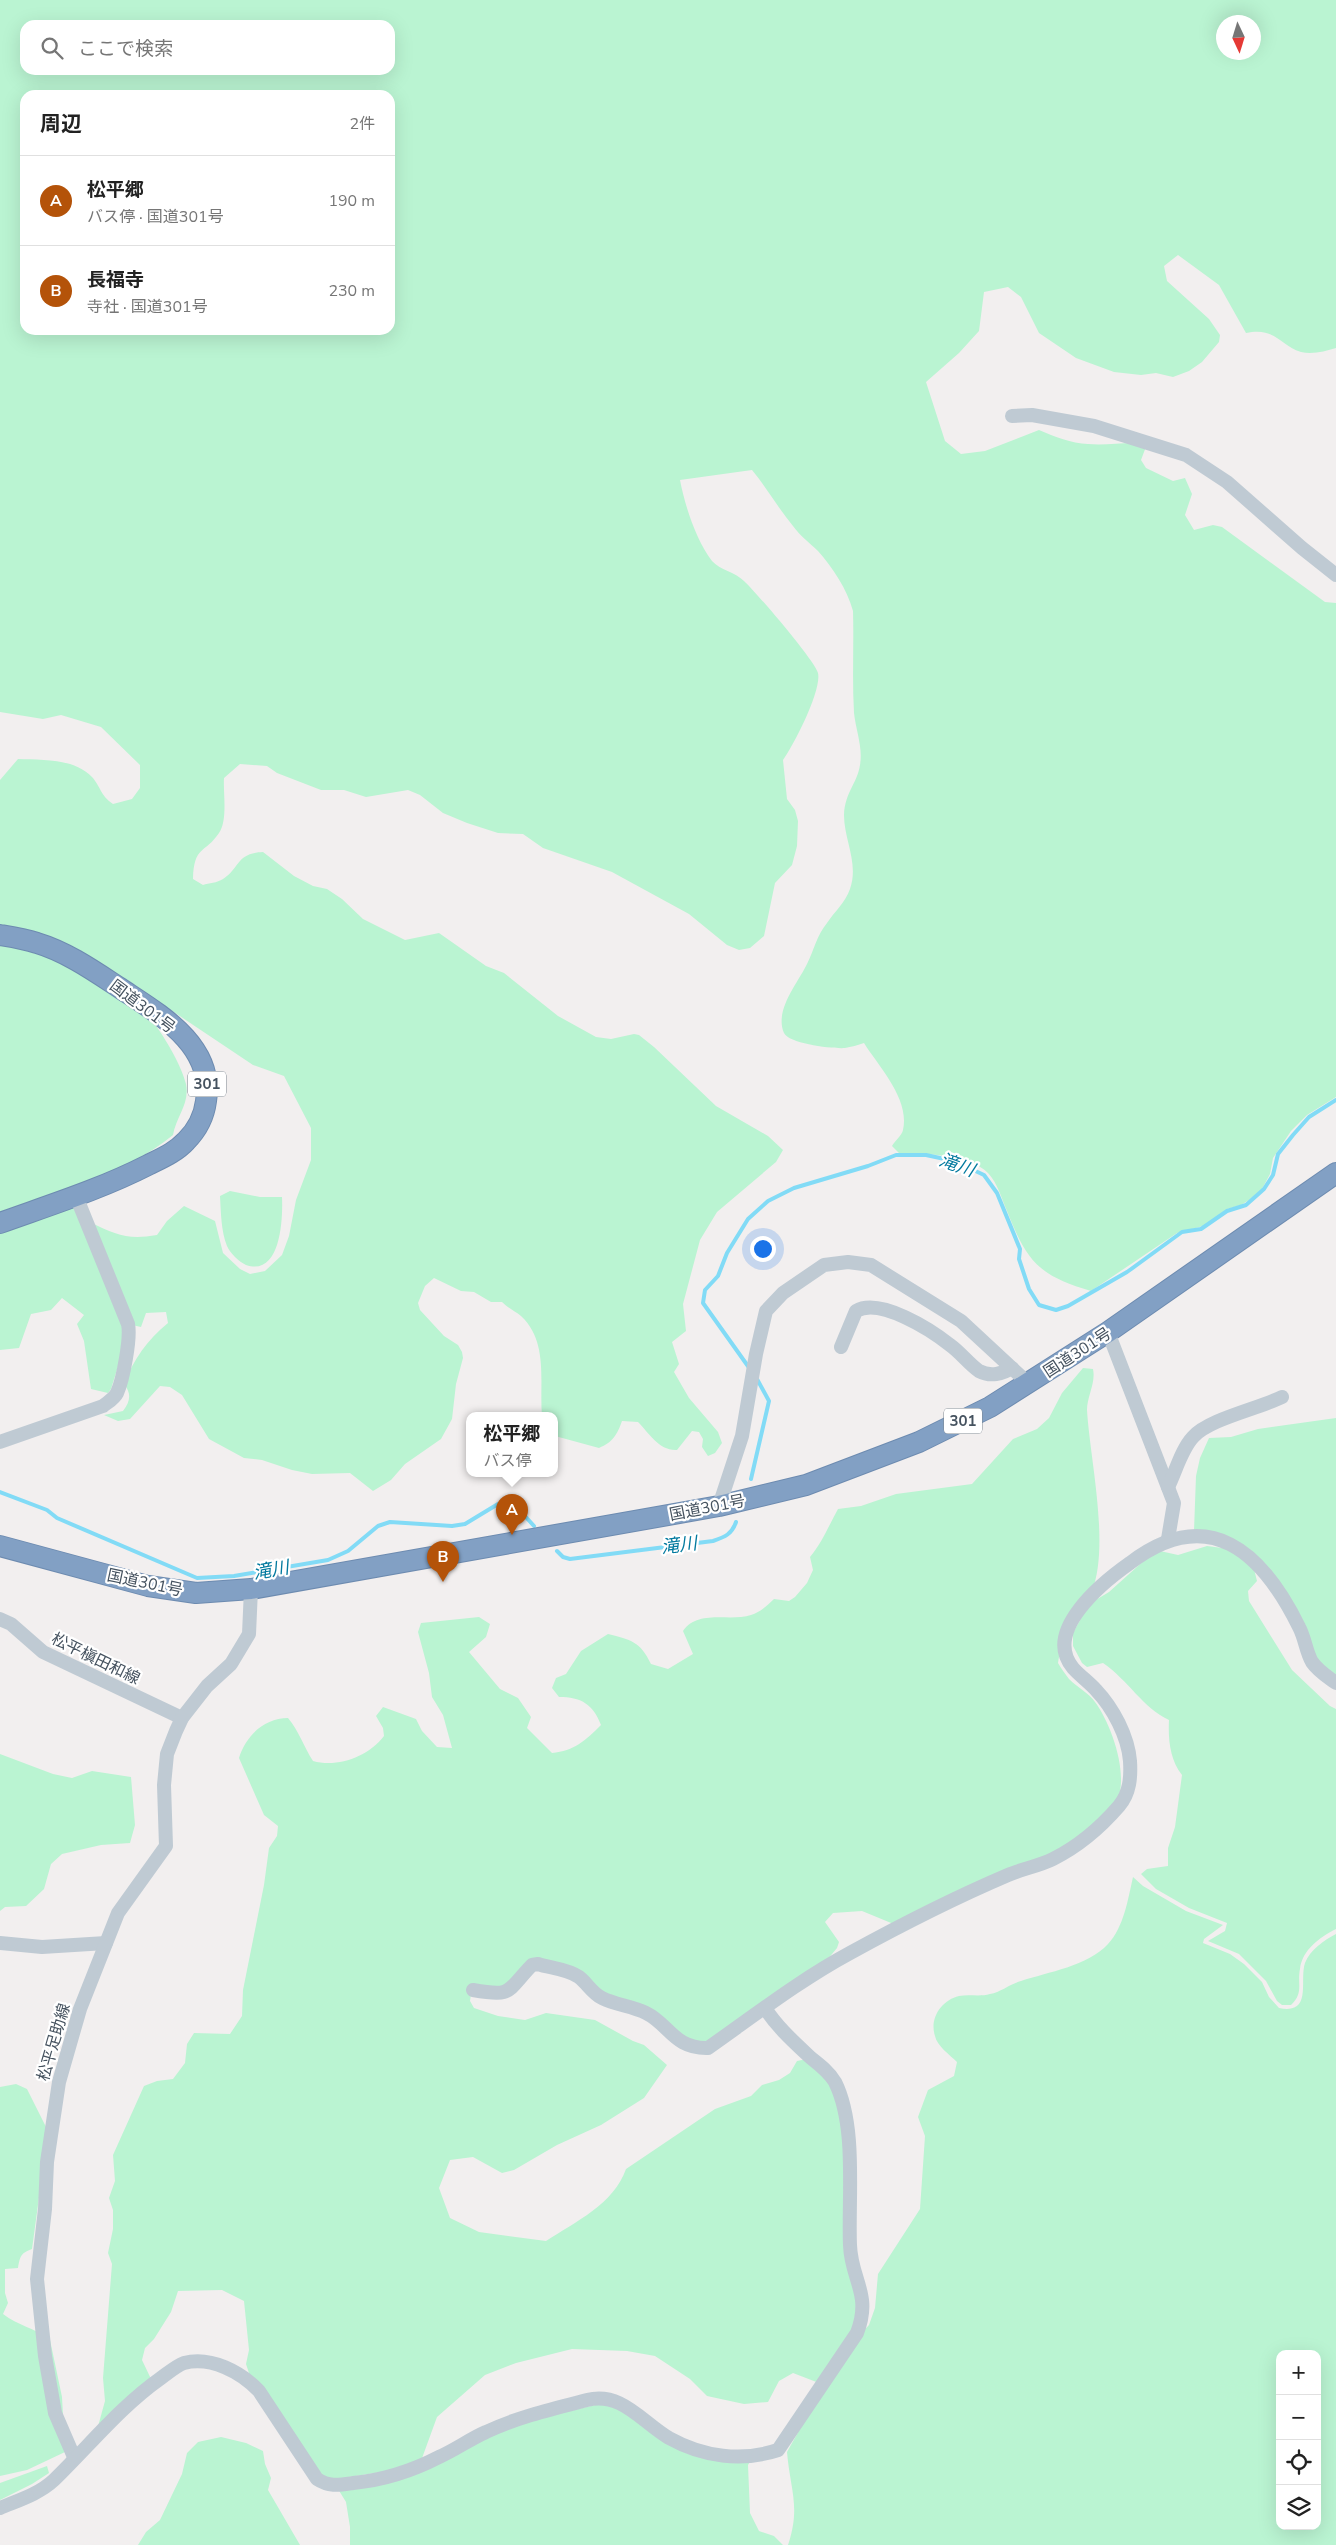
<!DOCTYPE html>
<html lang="ja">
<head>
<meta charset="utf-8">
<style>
  :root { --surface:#fff; --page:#f2f2f2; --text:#222; --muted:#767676; --line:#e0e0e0; --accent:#b45309 }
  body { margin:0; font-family:"Nunito Sans","Noto Sans JP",sans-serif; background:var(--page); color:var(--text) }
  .controls { position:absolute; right:15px; bottom:15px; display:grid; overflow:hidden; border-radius:10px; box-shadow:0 5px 20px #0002 }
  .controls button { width:45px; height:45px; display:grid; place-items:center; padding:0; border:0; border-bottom:1px solid var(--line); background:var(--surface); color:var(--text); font:25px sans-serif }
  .compass { position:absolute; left:1216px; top:15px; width:45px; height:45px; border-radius:50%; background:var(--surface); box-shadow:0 5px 20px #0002; rotate:176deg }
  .you { position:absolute; left:762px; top:1248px; width:18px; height:18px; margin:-12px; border:4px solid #fff; border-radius:50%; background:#1a73e8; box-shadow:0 0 0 8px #1a73e833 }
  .badge { display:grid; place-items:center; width:32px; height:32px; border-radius:50%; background:var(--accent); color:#fff; font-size:16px; font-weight:700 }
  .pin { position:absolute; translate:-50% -41px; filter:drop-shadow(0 1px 2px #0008) }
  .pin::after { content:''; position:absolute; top:26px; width:18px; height:15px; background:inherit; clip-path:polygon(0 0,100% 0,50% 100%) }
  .popup { position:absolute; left:466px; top:1412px; width:92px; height:65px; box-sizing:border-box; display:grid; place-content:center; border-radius:10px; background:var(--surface); filter:drop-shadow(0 1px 4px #0005); font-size:16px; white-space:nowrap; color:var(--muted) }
  .popup b { font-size:19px; color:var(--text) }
  .popup::after { content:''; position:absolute; left:50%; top:100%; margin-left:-10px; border:10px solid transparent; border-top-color:var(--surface) }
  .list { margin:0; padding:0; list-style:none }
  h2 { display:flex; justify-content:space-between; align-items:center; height:65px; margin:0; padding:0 20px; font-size:21px }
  h2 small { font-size:16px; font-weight:400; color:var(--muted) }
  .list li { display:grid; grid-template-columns:32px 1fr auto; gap:15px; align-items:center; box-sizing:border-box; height:90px; padding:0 20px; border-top:1px solid var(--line) }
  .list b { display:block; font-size:19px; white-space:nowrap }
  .list p { margin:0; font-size:16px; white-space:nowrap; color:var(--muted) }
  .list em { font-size:16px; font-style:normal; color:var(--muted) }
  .icon { flex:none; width:28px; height:28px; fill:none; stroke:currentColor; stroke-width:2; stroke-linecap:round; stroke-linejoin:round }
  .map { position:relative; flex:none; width:1336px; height:2545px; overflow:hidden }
  .search { position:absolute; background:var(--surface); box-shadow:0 5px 20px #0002; left:20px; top:20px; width:375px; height:55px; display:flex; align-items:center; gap:12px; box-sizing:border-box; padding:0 18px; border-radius:15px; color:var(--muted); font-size:19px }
  .panel { position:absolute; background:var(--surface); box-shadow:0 5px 20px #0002; left:20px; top:90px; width:375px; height:245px; border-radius:15px }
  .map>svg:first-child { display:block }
  .green { fill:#baf4d2; fill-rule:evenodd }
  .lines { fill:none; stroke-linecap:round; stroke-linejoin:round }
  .stream { stroke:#82dbf6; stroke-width:4 }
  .highway-casing { stroke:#6d8bb0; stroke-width:22 }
  .minor { stroke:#bfcad3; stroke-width:14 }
  .highway { stroke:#82a0c4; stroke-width:20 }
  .labels { text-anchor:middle; stroke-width:4.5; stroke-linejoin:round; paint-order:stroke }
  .shield { fill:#fff; stroke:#7d868f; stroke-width:1 }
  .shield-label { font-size:15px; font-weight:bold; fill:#45525f }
  .street-label { font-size:16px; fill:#45525f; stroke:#fff }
  .water-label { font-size:18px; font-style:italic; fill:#037a9f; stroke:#fff }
</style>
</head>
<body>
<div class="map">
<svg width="1336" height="2545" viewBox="0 0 1336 2545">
  <rect width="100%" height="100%" fill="#f2efef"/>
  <g class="green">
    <path d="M 0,0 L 1336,0 L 1336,348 C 1325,351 1313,355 1301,352 C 1279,345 1276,327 1246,333 L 1219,285 L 1178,255 L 1164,266 L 1167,281 L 1209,319 L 1220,335 L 1219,342 L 1202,362 L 1189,371 L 1173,377 L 1156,373 L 1141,375 L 1114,372 L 1076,358 L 1039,333 L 1021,297 L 1008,287 L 984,292 L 979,331 L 959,353 L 926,382 L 945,441 L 961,454 L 985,451 L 1039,430 C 1055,437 1071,443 1088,444 C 1108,446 1127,441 1147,444 L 1141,460 L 1146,468 L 1173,481 L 1185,478 L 1192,494 L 1185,515 L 1194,530 L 1213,525 L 1222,527 L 1325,602 L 1336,603 L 1336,1097 L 1307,1115 L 1291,1131 L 1273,1158 L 1270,1174 L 1262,1189 L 1249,1200 L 1241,1205 L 1227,1209 L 1207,1225 L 1177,1233 L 1091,1291 C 1037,1275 1027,1261 1007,1211 C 1001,1197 998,1184 988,1173 C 971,1155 922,1153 899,1153 L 892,1146 C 895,1141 902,1135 903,1130 C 910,1099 879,1067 864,1043 C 858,1045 851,1047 845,1048 C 834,1049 789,1044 784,1033 C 774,1010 798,983 807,964 C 814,950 817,935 827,923 C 835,911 845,903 850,889 C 859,863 844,840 844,815 C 845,792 857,784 860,765 C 863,747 856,731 854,713 C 852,679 854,645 853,611 C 847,589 833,568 818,551 C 810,543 800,536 793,526 C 778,508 767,488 752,470 L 680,480 C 685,506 696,540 712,561 C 720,570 735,572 744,581 C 756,592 815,661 818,673 C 822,690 794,745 783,760 L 787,799 L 795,810 L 798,821 L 797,846 L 792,865 L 775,883 L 764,936 L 750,948 L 739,950 L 727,945 L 689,914 L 612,872 L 543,848 L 523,834 L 498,833 L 467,823 L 443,813 L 420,795 L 408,790 L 366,797 L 344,790 L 321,790 L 277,773 L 267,766 L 240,764 L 224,778 C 223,793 228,820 219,833 C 205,854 194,845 193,879 L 203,885 C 209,883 217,883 223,879 C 241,867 236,853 263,852 L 294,876 L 313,886 L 327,889 L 342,899 L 363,919 L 405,940 L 439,933 L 486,966 L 504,973 L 558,1016 L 596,1037 L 611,1039 L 634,1034 L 639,1035 L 654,1047 L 716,1106 L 768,1136 L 783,1150 L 776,1162 L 717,1212 L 700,1240 L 683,1304 L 686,1331 L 672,1342 L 679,1364 L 674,1372 L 689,1398 L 718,1432 L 722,1443 L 715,1453 L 708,1456 L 702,1447 L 703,1439 L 699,1432 L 692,1431 L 677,1450 C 659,1451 649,1433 638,1422 L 622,1421 C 617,1435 613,1442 599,1448 L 555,1436 L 554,1416 L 542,1416 C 539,1383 549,1342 521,1316 C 515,1311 508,1308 502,1302 L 491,1302 L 474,1292 L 461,1291 L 434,1278 L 425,1286 L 418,1303 L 420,1310 L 444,1336 L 458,1345 L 462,1352 L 463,1358 L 456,1384 L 452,1419 L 441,1439 L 405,1464 L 391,1480 L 373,1491 L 350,1473 L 312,1474 L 292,1470 L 262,1460 L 244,1458 L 209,1439 L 182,1395 L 170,1387 L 160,1386 L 130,1419 L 118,1421 L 104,1415 L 123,1411 C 130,1402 132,1394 124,1384 C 134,1359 147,1340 168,1323 L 166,1312 L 146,1313 L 141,1327 L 132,1325 L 90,1222 C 116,1235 128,1240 157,1235 L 167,1221 L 184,1206 L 215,1221 L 223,1253 L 240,1269 L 250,1274 L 265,1271 L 282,1255 L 289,1236 L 296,1200 L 311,1160 L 311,1128 L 284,1076 L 253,1065 L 117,974 L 0,926 L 0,780 L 18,759 C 42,760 74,758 92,777 C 101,787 100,795 113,804 L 132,799 L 140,788 L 140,765 L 101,727 L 61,715 L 43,719 L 0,712 ZM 1224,22 L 1254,22 L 1254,52 L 1224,52 ZM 25,25 L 390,25 L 390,70 L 25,70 ZM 25,95 L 390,95 L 390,330 L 25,330 Z"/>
    <path d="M 0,944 C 46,950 82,975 121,999 C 130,1005 143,1010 150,1018 C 163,1034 181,1064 186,1084 C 190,1104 176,1117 173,1135 C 124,1175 58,1191 0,1212 Z"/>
    <path d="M 230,1191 L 260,1197 L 282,1197 C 283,1218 281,1277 246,1265 C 239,1262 230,1253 227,1246 C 221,1231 221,1213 220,1196 Z"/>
    <path d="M 76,1205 L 127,1337 L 111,1389 L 108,1393 L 91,1389 L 84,1341 L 77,1324 L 84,1315 L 62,1298 L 51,1310 L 31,1314 L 19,1348 L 0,1350 L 0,1231 Z"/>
    <path d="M 1083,1368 L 1093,1369 C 1096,1383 1087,1396 1087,1410 C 1090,1460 1110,1545 1092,1591 C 1083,1616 1062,1636 1058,1663 C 1061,1668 1065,1674 1069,1679 C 1077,1687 1089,1693 1095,1702 C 1112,1725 1131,1779 1115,1805 L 1068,1846 L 896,1925 L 862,1911 L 833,1913 L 825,1922 L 839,1942 L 837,1948 L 822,1966 L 706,2044 L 699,2044 L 628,2005 L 538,1961 L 507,1988 L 472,1988 L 470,2001 L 474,2008 L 498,2016 L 525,2020 L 546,2013 L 595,2020 L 633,2041 L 644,2045 L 667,2065 L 644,2098 L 601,2125 L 557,2145 L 514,2170 L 502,2173 L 473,2157 L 450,2160 L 439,2188 L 450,2218 L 479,2232 L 546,2241 C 575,2222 614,2204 626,2169 L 715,2109 L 751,2096 L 762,2085 L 779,2080 L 790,2073 L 797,2061 L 807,2059 L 827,2076 L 840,2109 L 860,2318 L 819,2383 L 793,2373 L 779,2381 L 768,2402 L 744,2404 L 707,2396 L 690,2379 L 655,2356 L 627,2351 L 572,2349 L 516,2363 L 485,2375 L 437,2417 L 421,2461 L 400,2469 L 324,2481 L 250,2376 L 246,2364 L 249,2350 L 244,2301 L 222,2290 L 178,2291 L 171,2312 L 154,2339 L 145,2348 L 142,2360 L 152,2381 L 97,2430 L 105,2401 L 103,2378 L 112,2264 L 108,2253 L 113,2229 L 113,2210 L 109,2198 L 115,2181 L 113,2155 L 144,2086 L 157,2081 L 173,2079 L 185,2063 L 187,2044 L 194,2033 L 230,2034 L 242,2016 L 243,1990 L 264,1885 L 269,1848 L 277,1836 L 278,1826 L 264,1815 L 239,1758 C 246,1735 265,1718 288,1718 C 299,1731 304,1747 313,1761 C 337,1768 368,1757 384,1736 L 383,1728 L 376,1716 L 383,1707 L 416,1719 L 422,1731 L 437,1747 L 452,1748 L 443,1715 L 432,1697 L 429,1673 L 418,1632 L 421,1623 L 479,1617 L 490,1624 L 486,1637 L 469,1652 L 500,1689 L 518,1698 L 531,1717 L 527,1728 L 552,1753 C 574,1751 586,1740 601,1725 C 593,1704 581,1697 559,1697 L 552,1688 L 556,1678 L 566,1674 L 581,1651 L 608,1634 C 631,1640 640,1641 651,1664 L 668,1669 L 693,1654 L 683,1631 C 698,1609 730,1622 751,1615 C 760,1612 767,1606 774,1599 L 789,1601 L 795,1597 L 807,1583 L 813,1570 L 810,1557 C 822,1543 829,1525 838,1509 L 861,1506 L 896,1494 L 972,1484 L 1013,1439 L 1037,1429 L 1049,1418 L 1062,1393 Z"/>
    <path d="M 1336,1418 L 1336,1678 L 1321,1666 L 1268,1571 L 1194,1531 L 1196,1476 L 1200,1458 L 1209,1438 L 1231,1437 L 1258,1429 Z"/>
    <path d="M 1207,1546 L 1230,1549 L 1254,1569 L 1257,1581 L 1248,1591 L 1249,1601 L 1292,1670 L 1330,1706 L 1336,1709 L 1336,1929 C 1320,1937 1302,1950 1300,1969 C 1297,1984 1304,1993 1291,2005 L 1282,2005 L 1277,2001 L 1266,1981 L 1239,1954 L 1208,1941 L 1225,1931 L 1227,1923 L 1189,1908 L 1156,1889 L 1141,1874 L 1147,1869 L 1168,1866 L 1168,1848 L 1175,1827 L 1182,1775 C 1170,1760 1168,1740 1169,1720 C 1143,1708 1128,1680 1103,1663 L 1087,1667 L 1082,1663 L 1073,1646 L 1073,1633 L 1089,1604 L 1109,1592 L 1148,1557 L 1160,1551 L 1178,1555 Z"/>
    <path d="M 0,1754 L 53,1774 L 72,1778 L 92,1771 L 131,1777 L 135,1825 L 130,1843 L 101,1845 L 62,1854 L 51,1864 L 44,1889 L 26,1906 L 5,1907 L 0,1911 Z"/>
    <path d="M 1133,1877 L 1143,1886 L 1186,1911 L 1223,1925 L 1204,1939 L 1203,1943 L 1230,1954 L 1244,1964 L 1262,1982 L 1269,1997 L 1279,2008 C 1313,2015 1299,1980 1305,1963 C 1310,1950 1324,1940 1336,1934 L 1336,2545 L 788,2545 C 801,2507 790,2489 787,2452 L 814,2404 L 856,2339 L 869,2325 L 875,2308 L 878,2274 L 920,2209 L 925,2136 L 918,2117 L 928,2090 L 954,2076 L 957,2062 C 950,2055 937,2046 935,2036 C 929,2018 942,2000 959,1996 C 969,1994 980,1997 990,1994 C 1001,1992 1010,1984 1021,1981 C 1048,1972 1088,1966 1108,1944 C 1124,1927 1128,1899 1133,1877 ZM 1280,2354 L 1317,2354 L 1317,2526 L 1280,2526 Z"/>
    <path d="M 16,2084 L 27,2089 L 48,2131 L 32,2249 C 21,2253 20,2256 18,2268 L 5,2269 L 5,2293 L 8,2303 L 3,2314 C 18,2326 34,2327 50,2340 L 62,2397 L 65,2452 L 27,2470 L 0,2476 L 0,2087 Z"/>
    <path d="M 608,2402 L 666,2438 L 752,2458 L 748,2465 L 750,2513 L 759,2531 L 774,2536 L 783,2545 L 350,2545 L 350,2527 L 346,2502 L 338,2489 L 403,2478 L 514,2424 Z"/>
    <path d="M 221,2437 L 246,2443 L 263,2451 L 265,2464 L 271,2478 L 268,2490 L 300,2545 L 138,2545 L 146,2532 L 160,2520 L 182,2474 L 187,2453 L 198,2442 Z"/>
    <path d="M 47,2466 L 49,2473 L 32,2484 L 0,2500 L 0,2483 Z"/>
  </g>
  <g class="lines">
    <g class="stream">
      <path d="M 750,1369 L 703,1303 L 705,1290 L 718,1276 L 727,1253 L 748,1219 L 768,1201 L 794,1188 L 868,1166 L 896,1155 L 926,1155 L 954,1161 L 984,1175 L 997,1193 L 1020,1249 L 1019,1259 L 1029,1289 L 1039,1305 L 1056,1310 L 1068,1306 L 1127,1272 L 1182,1232 L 1201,1229 L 1227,1211 L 1246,1205 L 1264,1189 L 1273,1175 L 1278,1154 L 1293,1135 L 1309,1117 L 1336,1100"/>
      <path d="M 751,1479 L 769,1401 L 757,1379"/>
      <path d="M 0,1492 L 47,1510 L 57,1518 L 197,1578 L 234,1576 L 328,1560 L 348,1551 L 378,1526 L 390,1522 L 452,1526 L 465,1524 L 498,1504 L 508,1503 L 515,1505 L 534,1526"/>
      <path d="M 557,1551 L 563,1557 L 570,1559 L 713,1541 C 725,1537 732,1534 736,1522"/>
    </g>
    <defs>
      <g id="highway">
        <path d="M 0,935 C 12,937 25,939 37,943 C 67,952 94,971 120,988 C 159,1014 215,1045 206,1101 C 204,1117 198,1129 186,1141 C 176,1152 162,1158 148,1165 C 101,1189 50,1205 0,1223"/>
        <path d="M 0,1546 L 148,1586 L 196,1593 L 251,1589 L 719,1506 L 806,1485 L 919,1442 L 990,1407 L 1108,1332 L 1336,1173"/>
      </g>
    </defs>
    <use href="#highway" class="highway-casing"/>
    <g class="minor">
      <path d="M 1012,416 L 1032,415 L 1094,426 L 1186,455 L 1227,482 L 1302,548 L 1336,575"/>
      <path d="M 1108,1332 L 1174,1503 L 1168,1539"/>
      <path d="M 841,1347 L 856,1311 C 880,1297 931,1330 950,1345 C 960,1352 969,1364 979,1371 C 990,1377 1003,1374 1012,1368"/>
      <path d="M 0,1442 L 103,1406 C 108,1402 114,1399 117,1393 C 123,1380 131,1338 128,1324 L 76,1196"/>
      <path d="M 1168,1487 C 1176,1471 1181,1450 1193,1437 C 1209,1419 1258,1409 1282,1397"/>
      <path d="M 719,1506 L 742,1436 L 756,1354 L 766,1311 L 783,1293 L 824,1265 L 848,1262 L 871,1265 L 961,1321 L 1029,1384"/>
      <path d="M 0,1619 L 11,1624 L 43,1652 L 182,1718"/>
      <path d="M 0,1943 L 42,1947 L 106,1943"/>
      <path d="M 473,1990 C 513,1997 506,1992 532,1965 L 538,1964 C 550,1968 568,1969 579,1977 C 587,1983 592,1993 602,1998 C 616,2005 632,2006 646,2013 C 669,2024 674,2049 708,2048 C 755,2015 800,1980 850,1953 C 901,1925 954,1898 1008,1875 C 1022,1869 1039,1866 1053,1859 C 1079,1846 1100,1828 1119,1806 C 1130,1793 1131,1777 1130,1761 C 1128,1736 1113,1708 1096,1690 C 1089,1682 1080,1676 1073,1668 C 1042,1631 1103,1582 1130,1563 C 1209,1503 1262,1552 1299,1627 C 1305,1638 1306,1652 1312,1662 C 1318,1671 1328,1677 1336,1683"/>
      <path d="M 74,2457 L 55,2413 L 45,2356 L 37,2279 L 45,2209 L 47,2162 L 59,2082 L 80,2009 L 118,1913 L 166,1846 L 164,1785 L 167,1754 L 176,1731 L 182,1718 L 207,1686 L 231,1664 L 249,1634 L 251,1589"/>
      <path d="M 0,2508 C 19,2500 39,2494 54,2480 C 90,2445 120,2407 161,2378 C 168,2373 176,2366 184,2363 C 211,2356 241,2372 259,2391 L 317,2479 C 329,2487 339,2485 353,2483 C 384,2480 412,2471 439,2457 C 455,2450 470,2439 486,2432 C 518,2417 552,2409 587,2400 C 621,2391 642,2422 669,2438 C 703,2457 742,2462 778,2450 L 857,2333 C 872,2294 851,2280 850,2245 C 848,2197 857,2126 835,2082 C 829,2072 820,2065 811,2058 C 794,2042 777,2027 765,2008"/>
    </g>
    <use href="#highway" class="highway"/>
  </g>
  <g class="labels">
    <g class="shield">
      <rect x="188" y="1071.5" width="38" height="25" rx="4"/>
      <rect x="944" y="1408.5" width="38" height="25" rx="4"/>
    </g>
    <g class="shield-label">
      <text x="207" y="1089">301</text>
      <text x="963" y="1426">301</text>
    </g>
    <g class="street-label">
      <text transform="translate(143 1006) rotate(37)" y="6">国道301号</text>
      <text transform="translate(1077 1352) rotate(-33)" y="6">国道301号</text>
      <text transform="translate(707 1507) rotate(-11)" y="6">国道301号</text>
      <text transform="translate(145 1582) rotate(12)" y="6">国道301号</text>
      <text transform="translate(96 1658) rotate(26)" y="6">松平槇田和線</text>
      <text transform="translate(53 2042) rotate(-74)" y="6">松平足助線</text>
    </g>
    <g class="water-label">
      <text transform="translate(957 1165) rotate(19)" y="6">滝川</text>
      <text transform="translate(679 1545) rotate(-7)" y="6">滝川</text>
      <text transform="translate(271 1570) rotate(-10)" y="6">滝川</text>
    </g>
  </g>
</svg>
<div class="controls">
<button>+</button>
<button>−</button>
<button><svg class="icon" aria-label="locate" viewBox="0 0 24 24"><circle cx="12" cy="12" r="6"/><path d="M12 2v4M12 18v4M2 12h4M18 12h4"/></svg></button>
<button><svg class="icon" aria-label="layers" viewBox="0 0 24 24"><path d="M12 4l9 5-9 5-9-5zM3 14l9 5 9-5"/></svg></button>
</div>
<svg class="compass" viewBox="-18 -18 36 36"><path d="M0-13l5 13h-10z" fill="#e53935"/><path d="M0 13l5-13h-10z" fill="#767676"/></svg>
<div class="you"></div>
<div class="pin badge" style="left:512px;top:1535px">A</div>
<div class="popup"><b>松平郷</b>バス停</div>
<div class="pin badge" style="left:443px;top:1582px">B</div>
<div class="search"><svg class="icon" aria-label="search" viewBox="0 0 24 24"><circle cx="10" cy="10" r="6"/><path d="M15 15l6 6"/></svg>ここで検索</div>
<section class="panel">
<h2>周辺<small>2件</small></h2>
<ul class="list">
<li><span class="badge">A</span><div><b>松平郷</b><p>バス停 · 国道301号</p></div><em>190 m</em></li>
<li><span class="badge">B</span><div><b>長福寺</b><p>寺社 · 国道301号</p></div><em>230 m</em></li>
</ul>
</section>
</div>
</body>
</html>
